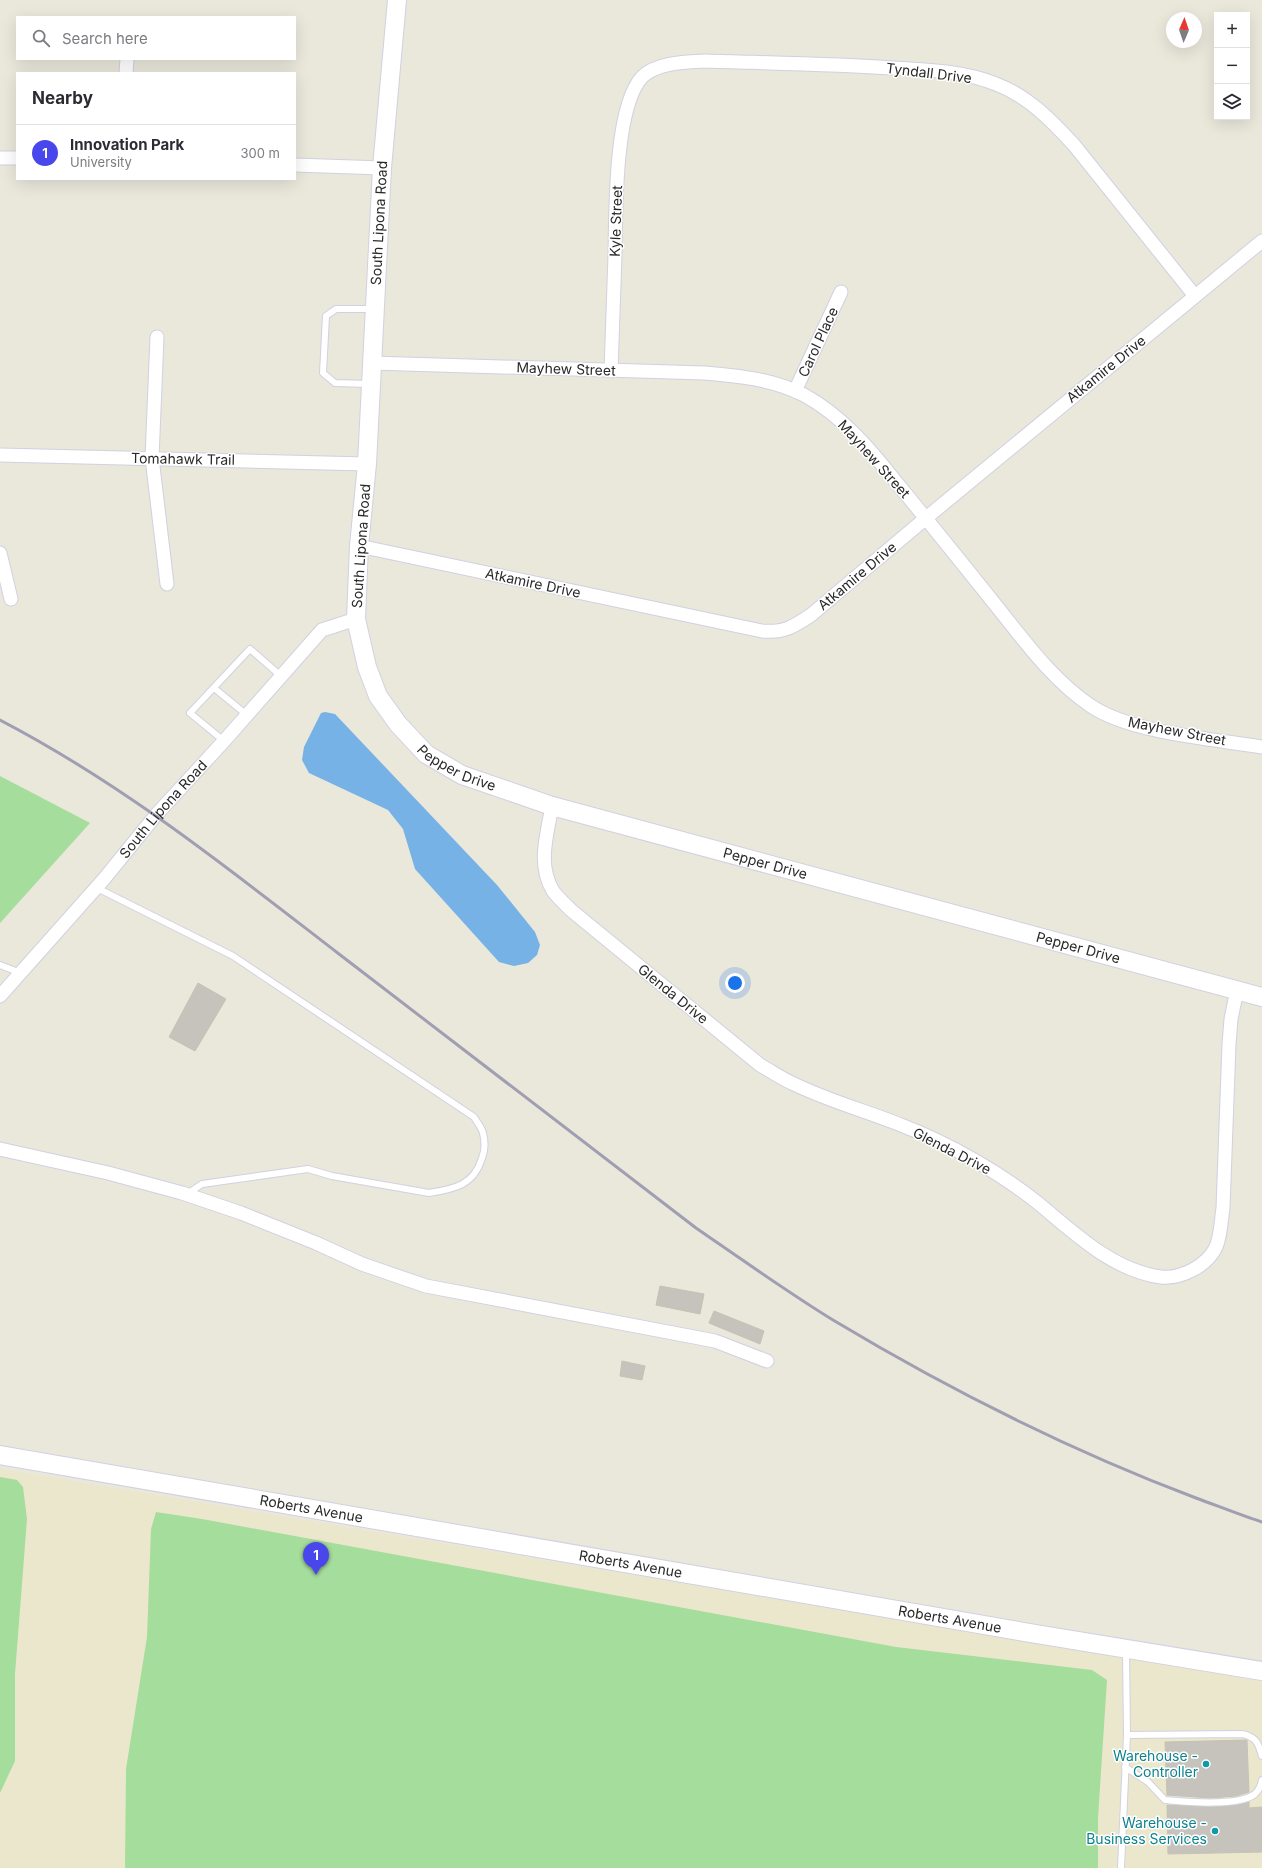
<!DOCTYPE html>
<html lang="en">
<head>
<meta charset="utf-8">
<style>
  :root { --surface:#fff; --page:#f7f7f7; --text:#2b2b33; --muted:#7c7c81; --line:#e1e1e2; --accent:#4947eb }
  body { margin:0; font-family:Inter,sans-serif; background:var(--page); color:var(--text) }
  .controls { position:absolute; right:12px; top:12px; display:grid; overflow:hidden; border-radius:0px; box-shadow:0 4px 16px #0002 }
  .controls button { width:36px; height:36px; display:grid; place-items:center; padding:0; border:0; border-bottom:1px solid var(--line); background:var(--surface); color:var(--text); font:20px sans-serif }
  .compass { position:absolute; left:1166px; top:12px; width:36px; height:36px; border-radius:50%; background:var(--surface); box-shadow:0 4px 16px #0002; rotate:2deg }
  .you { position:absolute; left:735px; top:983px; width:14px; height:14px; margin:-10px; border:3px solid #fff; border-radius:50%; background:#1a73e8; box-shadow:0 0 0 6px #1a73e833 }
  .badge { display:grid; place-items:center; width:26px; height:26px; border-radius:50%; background:var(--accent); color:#fff; font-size:13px; font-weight:700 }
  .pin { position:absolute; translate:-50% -33px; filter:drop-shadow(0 1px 2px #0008) }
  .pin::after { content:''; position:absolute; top:21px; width:14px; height:12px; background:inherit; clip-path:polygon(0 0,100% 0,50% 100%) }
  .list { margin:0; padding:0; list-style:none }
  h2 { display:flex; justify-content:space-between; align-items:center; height:52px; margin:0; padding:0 16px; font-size:17px }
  h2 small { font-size:13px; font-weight:400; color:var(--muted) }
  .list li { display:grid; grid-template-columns:26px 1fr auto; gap:12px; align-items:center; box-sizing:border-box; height:56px; padding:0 16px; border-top:1px solid var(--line) }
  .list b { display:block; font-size:15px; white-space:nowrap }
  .list p { margin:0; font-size:13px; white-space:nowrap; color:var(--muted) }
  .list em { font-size:13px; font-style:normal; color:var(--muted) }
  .icon { flex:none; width:22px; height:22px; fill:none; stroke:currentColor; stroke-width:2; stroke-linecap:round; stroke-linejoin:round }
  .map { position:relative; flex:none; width:1262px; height:1868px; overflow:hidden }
  .search { position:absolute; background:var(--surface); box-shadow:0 4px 16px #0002; left:16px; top:16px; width:280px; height:44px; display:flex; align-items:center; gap:10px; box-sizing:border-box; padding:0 14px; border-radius:0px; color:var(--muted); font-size:15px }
  .panel { position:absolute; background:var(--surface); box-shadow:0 4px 16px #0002; left:16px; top:72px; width:280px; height:108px; border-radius:0px }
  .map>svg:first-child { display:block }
  .education { fill:#ebe7cc }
  .green { fill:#a5dd9c }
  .water { fill:#76b2e5 }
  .building { fill:#c5c3bb; stroke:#c5c2b5 }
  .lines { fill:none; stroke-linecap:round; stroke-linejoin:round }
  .lane-casing { stroke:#d1d1e1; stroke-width:8 }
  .street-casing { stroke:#d1d1e1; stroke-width:15 }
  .secondary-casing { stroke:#d1d1e1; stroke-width:20 }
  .lane { stroke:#fff; stroke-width:6 }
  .street { stroke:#fff; stroke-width:13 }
  .secondary { stroke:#fff; stroke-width:18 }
  .rail { stroke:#a09fb2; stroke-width:3 }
  .culture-dot { fill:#0f9aa8; stroke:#fff; stroke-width:1.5 }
  .labels { text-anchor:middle; stroke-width:3; stroke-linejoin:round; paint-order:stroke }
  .street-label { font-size:14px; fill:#292929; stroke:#fff }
  .culture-label { font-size:14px; fill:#0d838f; stroke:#fff; text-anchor:end }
</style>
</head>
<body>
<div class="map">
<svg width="1262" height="1868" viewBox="0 0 1262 1868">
  <rect width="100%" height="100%" fill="#eae7db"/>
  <path class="education" d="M 0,1469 L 1262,1681 L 1262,1868 L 0,1868 Z"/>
  <g class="green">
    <path d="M 0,776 L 90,823 L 0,923 Z"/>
    <path d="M 0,1477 L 17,1480 L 23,1487 L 27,1519 L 15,1674 L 15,1761 L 0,1793 Z"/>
    <path d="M 156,1512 L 202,1519 L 896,1647 L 1092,1670 L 1107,1680 L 1098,1818 L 1098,1868 L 125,1868 L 126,1769 L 147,1637 L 151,1529 Z"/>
  </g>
  <path class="water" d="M 325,712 L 335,714 L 497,885 L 535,932 L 540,945 L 537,955 L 528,963 L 514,966 L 499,962 L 415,869 L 403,829 L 388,810 L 309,773 L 302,760 L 304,747 L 321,713 Z"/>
  <g class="building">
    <path d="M 198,983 L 226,999 L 195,1051 L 169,1037 Z"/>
    <path d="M 660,1286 L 704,1294 L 700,1314 L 656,1305 Z"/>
    <path d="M 714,1311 L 764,1331 L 760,1344 L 709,1323 Z"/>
    <path d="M 622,1361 L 645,1366 L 642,1380 L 620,1376 Z"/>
    <path d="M 1247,1740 L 1249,1792 L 1236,1796 L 1211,1798 L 1167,1795 L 1165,1742 Z"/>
    <path d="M 1249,1802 L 1249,1808 L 1262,1807 L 1262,1852 L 1168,1854 L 1167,1805 L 1212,1807 L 1237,1805 Z"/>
  </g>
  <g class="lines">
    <defs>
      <g id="lane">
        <path d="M 369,384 L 335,383 L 323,373 L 326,316 L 336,309 L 373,309"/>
        <path d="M 214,688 L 247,715"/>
        <path d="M 224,741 L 190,713 L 250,649 L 281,676"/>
        <path d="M 97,888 L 233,956 L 474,1117 C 477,1122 482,1128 483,1133 C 485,1141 485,1151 482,1158 C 474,1185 455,1189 429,1193 L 332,1176 L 308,1169 L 202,1184 L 187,1194"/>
        <path d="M 0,965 L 21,973"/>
        <path d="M 1127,1735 L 1242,1734 C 1256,1737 1258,1742 1262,1756"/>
        <path d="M 1125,1767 L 1148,1782 L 1165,1800 C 1186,1802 1238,1807 1255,1794 C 1259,1790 1261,1786 1262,1780"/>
        <path d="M 1121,1868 L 1127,1735 L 1126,1650"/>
      </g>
      <g id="street">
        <path d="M 126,73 L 127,59"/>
        <path d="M 0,158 L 17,158"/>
        <path d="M 295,165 L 382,168"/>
        <path d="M 157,337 L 152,458 L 167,584"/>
        <path d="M 372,363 L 704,373 C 738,376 773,379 804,395 C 841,415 870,449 896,482 C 929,522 962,563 994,603 C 1023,639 1052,680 1091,706 C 1131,733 1214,739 1262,747"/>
        <path d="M 611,371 C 612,332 614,294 615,255 C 616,213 614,108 642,77 C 657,62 686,62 706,61 C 769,63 832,64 894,68 C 928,70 964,71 996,84 C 1028,96 1052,121 1074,145 L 1195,296"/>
        <path d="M 795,391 L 841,292"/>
        <path d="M 0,455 L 367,464"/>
        <path d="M 359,546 L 762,631 C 784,633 793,627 811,615 L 926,518 L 1262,241"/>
        <path d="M 0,553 L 11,599"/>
        <path d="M 552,806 C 547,835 537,864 553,891 C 558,898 566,905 572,911 L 760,1065 C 771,1071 782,1079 794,1084 C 829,1101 866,1111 901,1125 C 948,1143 999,1172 1038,1203 C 1073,1232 1113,1271 1161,1277 C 1181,1279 1207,1266 1216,1247 C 1221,1235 1221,1221 1223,1208 L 1229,1044 L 1231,1019 L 1237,990"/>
        <path id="s1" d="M 0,996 L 104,879 L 156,815 L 224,741 L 322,630 L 356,619"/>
        <path d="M 0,1149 L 108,1173 L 182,1193 L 241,1213 L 316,1243 L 362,1264 L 426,1286 L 715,1341 L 767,1361"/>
      </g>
      <g id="secondary">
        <path id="s2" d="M 397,0 L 382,168 L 367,464 L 359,546 L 356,619 L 367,667 L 378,696 L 398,724 L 426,754 L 462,775 L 552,806 L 1262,997"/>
        <path id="s3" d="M 0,1455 L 1036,1634 L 1262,1671"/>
      </g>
    </defs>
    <use href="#lane" class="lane-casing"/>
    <use href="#street" class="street-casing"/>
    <use href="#secondary" class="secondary-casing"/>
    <use href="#lane" class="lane"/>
    <use href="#street" class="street"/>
    <use href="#secondary" class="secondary"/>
    <path class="rail" d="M 0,720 C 123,784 230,870 339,954 C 458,1046 577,1137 696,1228 C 741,1259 786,1291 833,1320 C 948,1389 1069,1450 1196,1498 C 1218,1506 1240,1515 1262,1522"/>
  </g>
  <g class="culture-dot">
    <circle cx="1206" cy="1764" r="4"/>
    <circle cx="1215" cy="1831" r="4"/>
  </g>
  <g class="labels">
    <g class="street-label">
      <text transform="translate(929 73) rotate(7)" y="5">Tyndall Drive</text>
      <text transform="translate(616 221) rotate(-88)" y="5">Kyle Street</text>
      <text transform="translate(379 223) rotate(-87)" y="5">South Lipona Road</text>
      <text transform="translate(818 342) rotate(-65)" y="5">Carol Place</text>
      <text transform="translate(566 369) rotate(2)" y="5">Mayhew Street</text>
      <text transform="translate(1106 369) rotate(-39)" y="5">Atkamire Drive</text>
      <text transform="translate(183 459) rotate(1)" y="5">Tomahawk Trail</text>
      <text transform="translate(874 459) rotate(48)" y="5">Mayhew Street</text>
      <text transform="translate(361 546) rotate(-86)" y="5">South Lipona Road</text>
      <text transform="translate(857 576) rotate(-40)" y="5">Atkamire Drive</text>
      <text transform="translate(533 583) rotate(12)" y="5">Atkamire Drive</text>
      <text transform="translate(1177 731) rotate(11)" y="5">Mayhew Street</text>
      <text dy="5" stroke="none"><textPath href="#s2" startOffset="810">Pepper Drive</textPath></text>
      <text dy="5" stroke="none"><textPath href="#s1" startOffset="248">South Lipona Road</textPath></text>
      <text dy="5" stroke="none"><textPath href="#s2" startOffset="1134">Pepper Drive</textPath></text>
      <text dy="5" stroke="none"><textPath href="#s2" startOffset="1458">Pepper Drive</textPath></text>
      <text transform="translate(673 994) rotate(39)" y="5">Glenda Drive</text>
      <text transform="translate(952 1151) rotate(27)" y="5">Glenda Drive</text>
      <text dy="5" stroke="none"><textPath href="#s3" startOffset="316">Roberts Avenue</textPath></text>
      <text dy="5" stroke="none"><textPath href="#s3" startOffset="640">Roberts Avenue</textPath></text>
      <text dy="5" stroke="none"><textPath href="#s3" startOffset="964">Roberts Avenue</textPath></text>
    </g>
    <g class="culture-label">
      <text x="1198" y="1761">Warehouse -<tspan x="1198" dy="16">Controller</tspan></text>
      <text x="1207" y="1828">Warehouse -<tspan x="1207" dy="16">Business Services</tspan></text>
    </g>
  </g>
</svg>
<div class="controls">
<button>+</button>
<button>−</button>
<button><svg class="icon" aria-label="layers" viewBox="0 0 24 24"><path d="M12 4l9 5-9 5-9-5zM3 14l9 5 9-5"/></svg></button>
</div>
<svg class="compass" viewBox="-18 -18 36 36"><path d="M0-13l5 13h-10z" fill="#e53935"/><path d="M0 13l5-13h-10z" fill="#7c7c81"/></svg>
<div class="you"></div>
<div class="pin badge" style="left:316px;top:1575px">1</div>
<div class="search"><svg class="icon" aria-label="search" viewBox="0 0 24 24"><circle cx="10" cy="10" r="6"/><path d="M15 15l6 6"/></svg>Search here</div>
<section class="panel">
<h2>Nearby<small></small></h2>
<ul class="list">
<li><span class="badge">1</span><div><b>Innovation Park</b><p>University</p></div><em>300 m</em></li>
</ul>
</section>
</div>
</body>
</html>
